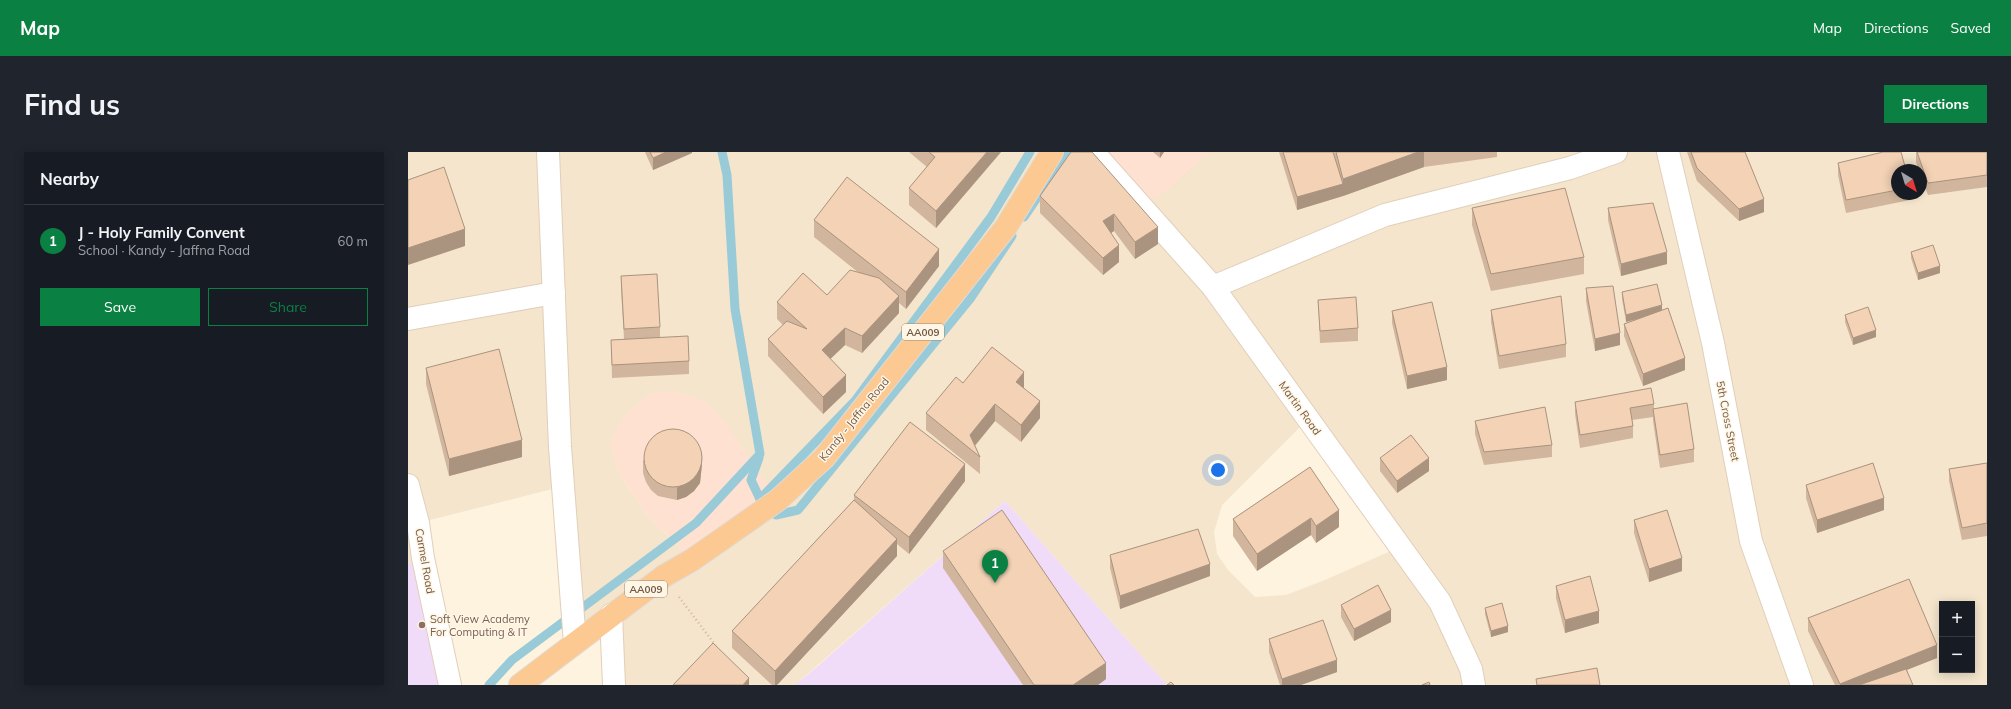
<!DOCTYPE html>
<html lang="en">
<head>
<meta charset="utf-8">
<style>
  :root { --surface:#171b24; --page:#20242c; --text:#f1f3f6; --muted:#9ea1a6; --line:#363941; --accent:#0b8043 }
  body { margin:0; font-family:Mulish,sans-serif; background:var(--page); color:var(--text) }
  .controls { position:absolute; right:12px; bottom:12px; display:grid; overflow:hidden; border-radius:0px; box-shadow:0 2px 10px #0003 }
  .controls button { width:36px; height:36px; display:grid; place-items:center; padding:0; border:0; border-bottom:1px solid var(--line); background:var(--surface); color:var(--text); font:20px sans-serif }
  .compass { position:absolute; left:1483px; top:12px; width:36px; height:36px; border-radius:50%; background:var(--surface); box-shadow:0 2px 10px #0003; rotate:142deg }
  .you { position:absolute; left:810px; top:318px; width:14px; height:14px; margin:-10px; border:3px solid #fff; border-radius:50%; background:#1a73e8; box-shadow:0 0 0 6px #1a73e833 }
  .badge { display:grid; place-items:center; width:26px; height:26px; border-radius:50%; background:var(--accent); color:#fff; font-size:13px; font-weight:700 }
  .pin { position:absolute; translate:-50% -33px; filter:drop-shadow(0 1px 2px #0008) }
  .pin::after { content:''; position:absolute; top:21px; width:14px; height:12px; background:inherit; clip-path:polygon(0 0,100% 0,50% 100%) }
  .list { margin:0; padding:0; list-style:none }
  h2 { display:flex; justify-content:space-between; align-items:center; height:52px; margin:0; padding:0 16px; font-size:17px }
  h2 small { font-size:13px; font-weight:400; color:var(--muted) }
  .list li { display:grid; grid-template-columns:26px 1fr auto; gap:12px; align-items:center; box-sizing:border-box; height:72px; padding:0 16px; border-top:1px solid var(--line) }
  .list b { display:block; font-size:15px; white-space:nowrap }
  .list p { margin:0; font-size:13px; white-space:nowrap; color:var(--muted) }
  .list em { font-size:13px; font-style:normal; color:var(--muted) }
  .actions { display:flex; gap:8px; padding:12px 16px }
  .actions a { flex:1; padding:9px 0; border:1px solid var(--accent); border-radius:0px; text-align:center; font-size:14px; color:var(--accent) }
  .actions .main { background:var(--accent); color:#fff }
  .map { position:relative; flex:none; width:1579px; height:533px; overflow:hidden; border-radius:0px }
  header { display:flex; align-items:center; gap:24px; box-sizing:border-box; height:56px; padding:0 20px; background:var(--accent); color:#fff }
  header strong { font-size:19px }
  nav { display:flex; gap:22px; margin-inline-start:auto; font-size:14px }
  .intro { display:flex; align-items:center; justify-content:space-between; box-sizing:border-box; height:96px; padding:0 24px }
  h1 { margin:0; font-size:28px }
  .button { padding:10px 18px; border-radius:0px; background:var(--accent); color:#fff; font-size:14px; font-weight:700 }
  main { display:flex; gap:24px; padding:0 24px }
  aside { flex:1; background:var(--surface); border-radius:0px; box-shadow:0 2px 10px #0003 }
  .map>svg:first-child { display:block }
  .residential { fill:#f4e5cc; fill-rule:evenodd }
  .commercial { fill:#fee1d1 }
  .education { fill:#f0dbf9 }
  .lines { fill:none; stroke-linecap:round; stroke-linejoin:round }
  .stream { stroke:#98cad8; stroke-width:9 }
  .minor-casing { stroke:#e1cfba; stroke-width:24 }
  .trunk-casing { stroke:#e0dad6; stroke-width:24 }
  .path { stroke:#d7b599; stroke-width:2.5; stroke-dasharray:1 3; stroke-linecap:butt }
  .minor { stroke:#fff; stroke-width:22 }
  .trunk { stroke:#fcc992; stroke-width:22 }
  .wall { fill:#d1b59c }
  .shaded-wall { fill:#aa937f }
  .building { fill:#f3d2b5; stroke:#aa937f }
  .education-dot { fill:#8d6e63; stroke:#fff6e5; stroke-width:1.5 }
  .labels { text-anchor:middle; stroke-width:3; stroke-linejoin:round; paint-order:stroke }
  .shield { fill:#fff6e5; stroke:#9d8876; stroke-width:1 }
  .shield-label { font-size:10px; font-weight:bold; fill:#735946 }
  .street-label { font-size:11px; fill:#735946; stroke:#fff6e5 }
  .education-label { font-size:11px; fill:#785e54; stroke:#fff6e5; text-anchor:start }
</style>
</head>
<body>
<header>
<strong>Map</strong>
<nav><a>Map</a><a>Directions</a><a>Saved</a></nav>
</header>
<div class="intro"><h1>Find us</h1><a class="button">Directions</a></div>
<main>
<aside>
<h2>Nearby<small></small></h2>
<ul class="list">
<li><span class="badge">1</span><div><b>J - Holy Family Convent</b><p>School · Kandy - Jaffna Road</p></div><em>60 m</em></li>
</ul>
<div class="actions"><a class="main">Save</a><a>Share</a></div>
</aside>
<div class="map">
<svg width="1579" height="533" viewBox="0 0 1579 533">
  <rect width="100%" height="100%" fill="#fdf3de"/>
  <path class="residential" d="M 0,0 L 685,0 L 785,14 L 801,0 L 1579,0 L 1579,533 L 759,533 L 597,349 L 387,533 L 206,533 L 203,463 L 167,491 L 156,334 L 10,371 L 15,406 L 0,412 ZM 1489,18 L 1513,18 L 1513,42 L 1489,42 ZM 900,267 L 992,395 L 917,428 L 878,443 L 847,445 L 820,418 L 809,402 L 806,380 L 814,353 ZM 209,319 L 284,408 L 239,363 ZM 1534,452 L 1564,452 L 1564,518 L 1534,518 Z"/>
  <g class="commercial">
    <path d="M 685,0 L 801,0 L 760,38 L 733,54 Z"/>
    <path d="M 263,239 L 282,243 L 299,251 L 316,269 L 370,348 L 284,408 L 239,363 L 209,319 L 202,289 L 214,267 L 241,242 Z"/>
  </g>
  <g class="education">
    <path d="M 597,349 L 759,533 L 387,533 L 411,513 Z"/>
    <path d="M 15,406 L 42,533 L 0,533 L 0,412 Z"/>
  </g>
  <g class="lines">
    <g class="stream">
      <path d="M 616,65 L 660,0"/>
      <path d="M 351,306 L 343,328 L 352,347 L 368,363 L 390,358 L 562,147 L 604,84"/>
      <path d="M 352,347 L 447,249 L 583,65 L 622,0"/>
      <path d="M 81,533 L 104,508 L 288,371 L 352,302 L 327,157 L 319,23 L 314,0"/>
    </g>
    <defs>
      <g id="minor">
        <path d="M 140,0 L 152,295 L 167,491"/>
        <path d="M 685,0 L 805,135 L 1032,450 L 1063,517 L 1066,533"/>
        <path d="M 1260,0 L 1305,191 L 1343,389 L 1394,533"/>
        <path d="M 805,135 L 977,63 L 1162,16 L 1208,0"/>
        <path d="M 0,167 L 146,141"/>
        <path d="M 0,333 L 10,371 L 15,406 L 42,533"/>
        <path d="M 203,463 L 206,533"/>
      </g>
      <path id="trunk" d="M 112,533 L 256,424 L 284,408 L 370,348 L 416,306 L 598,75 L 644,0"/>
    </defs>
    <use href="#minor" class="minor-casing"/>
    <use href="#trunk" class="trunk-casing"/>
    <path class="path" d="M 271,445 L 308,494"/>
    <use href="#minor" class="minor"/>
    <use href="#trunk" class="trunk"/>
  </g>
  <g class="wall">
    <path d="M 237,0 L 284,0 L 284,1 L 245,18 Z"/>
    <path d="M 501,0 L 593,0 L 528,76 L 501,53 L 501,36 L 519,15 Z"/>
    <path d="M 663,0 L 750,92 L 727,107 L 706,79 L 703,81 L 711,110 L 695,123 L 632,61 L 632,44 Z"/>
    <path d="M 745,0 L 756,0 L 752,6 Z"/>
    <path d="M 871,0 L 1089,0 L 1089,5 L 1016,15 L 935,44 L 889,58 Z"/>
    <path d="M 1279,0 L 1337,0 L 1356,60 L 1331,69 L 1289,29 Z"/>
    <path d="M 1508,0 L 1579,0 L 1579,35 L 1520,43 L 1513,25 L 1513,18 L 1511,18 L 1508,10 Z"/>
    <path d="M 1430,11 L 1489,18 L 1489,42 L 1502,42 L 1502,48 L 1438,61 L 1430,23 Z"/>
    <path d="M 1064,56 L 1176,105 L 1176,122 L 1083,139 L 1064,73 Z"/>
    <path d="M 1200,56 L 1259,112 L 1213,124 L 1200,68 Z"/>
    <path d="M 406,68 L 531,114 L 498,157 L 491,151 L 491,161 L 454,201 L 437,193 L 422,207 L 438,240 L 415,262 L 360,204 L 360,187 L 375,173 L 369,167 L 369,150 L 419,143 L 451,121 L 406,85 Z"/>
    <path d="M 1503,100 L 1532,121 L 1510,128 L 1503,106 Z"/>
    <path d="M 213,124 L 252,175 L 252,185 L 281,209 L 281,222 L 204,226 L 203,188 L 216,187 L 213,136 Z"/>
    <path d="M 1178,136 L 1212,193 L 1187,199 L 1178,149 Z"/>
    <path d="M 1214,140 L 1254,158 L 1277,218 L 1235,234 L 1216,184 L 1216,172 L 1229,167 L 1218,170 L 1214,147 Z"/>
    <path d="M 910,148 L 950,176 L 950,189 L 912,191 Z"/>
    <path d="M 1083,158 L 1158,192 L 1158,205 L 1091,217 L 1083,170 Z"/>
    <path d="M 984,159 L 1039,228 L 999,237 L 984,171 Z"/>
    <path d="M 1437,163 L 1468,185 L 1445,193 L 1437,170 Z"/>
    <path d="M 18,216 L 114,305 L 41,324 L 18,232 Z"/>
    <path d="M 555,231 L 616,236 L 632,266 L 613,290 L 587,269 L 567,294 L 572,305 L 572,322 L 518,278 L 518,261 Z"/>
    <path d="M 1167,250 L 1246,252 L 1246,257 L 1286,297 L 1286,310 L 1252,316 L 1245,269 L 1245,265 L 1224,268 L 1225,274 L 1225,286 L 1172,296 L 1167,262 Z"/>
    <path d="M 1067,269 L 1144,293 L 1144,305 L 1076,313 L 1067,282 Z"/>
    <path d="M 972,306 L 1021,319 L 989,341 L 972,319 Z"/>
    <path d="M 235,308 L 294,312 L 292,331 L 286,339 L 278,345 L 269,348 L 250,344 L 243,338 L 238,330 L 235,321 Z"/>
    <path d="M 1579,311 L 1579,384 L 1554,388 L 1541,329 L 1541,317 Z"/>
    <path d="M 902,315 L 931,375 L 908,391 L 903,383 L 849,419 L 825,384 L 825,367 Z"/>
    <path d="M 557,329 L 501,402 L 489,392 L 489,404 L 369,533 L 364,533 L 324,496 L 324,479 L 446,348 L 446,343 Z"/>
    <path d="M 1398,333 L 1476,358 L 1409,381 L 1398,346 Z"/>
    <path d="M 1226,368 L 1274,419 L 1241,430 L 1226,381 Z"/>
    <path d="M 535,399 L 698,527 L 690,533 L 615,533 L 535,416 Z"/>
    <path d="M 702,403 L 802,424 L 712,457 L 702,416 Z"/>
    <path d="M 1148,434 L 1191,471 L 1157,481 L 1148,446 Z"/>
    <path d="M 933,453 L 983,470 L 946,489 L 933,465 Z"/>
    <path d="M 1077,456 L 1100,480 L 1083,485 L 1077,462 Z"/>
    <path d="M 1400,466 L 1529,506 L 1499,518 L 1505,533 L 1427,533 L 1400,479 Z"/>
    <path d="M 861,487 L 929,520 L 893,533 L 872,533 L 861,500 Z"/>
  </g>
  <g class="shaded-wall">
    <path d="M 258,0 L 284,0 L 284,1 L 245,18 L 245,6 Z"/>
    <path d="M 579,0 L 593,0 L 528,76 L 528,59 Z"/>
    <path d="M 752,0 L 756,0 L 752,6 Z"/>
    <path d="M 1010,0 L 1016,0 L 1016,15 L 935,44 L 889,58 L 889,45 L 935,32 L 935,27 Z"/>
    <path d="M 1356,47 L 1356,60 L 1331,69 L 1331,57 Z"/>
    <path d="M 706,62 L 706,79 L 695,86 L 695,69 Z"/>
    <path d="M 750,75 L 750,92 L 727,107 L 727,90 Z"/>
    <path d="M 57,77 L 57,94 L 0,113 L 0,96 Z"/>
    <path d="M 711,93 L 711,110 L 695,123 L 695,106 Z"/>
    <path d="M 531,97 L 531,114 L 498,157 L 498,140 Z"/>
    <path d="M 1259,100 L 1259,112 L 1213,124 L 1213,112 Z"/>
    <path d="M 1532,114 L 1532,121 L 1510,128 L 1510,121 Z"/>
    <path d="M 491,144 L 491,161 L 454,201 L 454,184 Z"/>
    <path d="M 1254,153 L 1254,160 L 1218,170 L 1218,163 Z"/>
    <path d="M 437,176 L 437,193 L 414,215 L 414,198 Z"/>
    <path d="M 1468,178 L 1468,185 L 1445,193 L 1445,186 Z"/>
    <path d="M 1212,181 L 1212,193 L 1187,199 L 1187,187 Z"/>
    <path d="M 1277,206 L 1277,218 L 1235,234 L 1235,222 Z"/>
    <path d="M 1039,215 L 1039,228 L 999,237 L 999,224 Z"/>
    <path d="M 616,220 L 616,237 L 608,230 Z"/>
    <path d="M 438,223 L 438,240 L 415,262 L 415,245 Z"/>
    <path d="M 632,249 L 632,266 L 613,290 L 613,273 Z"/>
    <path d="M 587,252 L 587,269 L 563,298 L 562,283 Z"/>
    <path d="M 114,288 L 114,305 L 41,324 L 41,307 Z"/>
    <path d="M 294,299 L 294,312 L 292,331 L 286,339 L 278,345 L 269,348 L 269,336 Z"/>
    <path d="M 1021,306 L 1021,319 L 989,341 L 989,329 Z"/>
    <path d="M 557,312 L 557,329 L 501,402 L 501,385 Z"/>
    <path d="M 1476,346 L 1476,358 L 1409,381 L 1409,368 Z"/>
    <path d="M 931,358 L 931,375 L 908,391 L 908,374 Z"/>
    <path d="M 903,366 L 903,383 L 849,419 L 849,402 Z"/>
    <path d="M 489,387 L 489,404 L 369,533 L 367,533 L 367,519 Z"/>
    <path d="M 1274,406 L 1274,419 L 1241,430 L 1241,417 Z"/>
    <path d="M 802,412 L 802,424 L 712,457 L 712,444 Z"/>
    <path d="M 983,458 L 983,470 L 946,489 L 946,477 Z"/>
    <path d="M 1191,459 L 1191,471 L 1157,481 L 1157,468 Z"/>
    <path d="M 1100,474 L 1100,480 L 1083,485 L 1083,479 Z"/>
    <path d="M 1529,493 L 1529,506 L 1460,533 L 1432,533 L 1432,532 Z"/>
    <path d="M 929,508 L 929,520 L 893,533 L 874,533 L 874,527 Z"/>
    <path d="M 698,511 L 698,527 L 690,533 L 665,533 Z"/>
    <path d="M 341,526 L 341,533 L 335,533 Z"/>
  </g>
  <g class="building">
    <path d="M 242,0 L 258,0 L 245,6 Z"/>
    <path d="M 521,0 L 579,0 L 528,59 L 501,36 L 527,5 Z"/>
    <path d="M 663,0 L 684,0 L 750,75 L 727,90 L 706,62 L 695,69 L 711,93 L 695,106 L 632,44 Z"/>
    <path d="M 875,0 L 925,0 L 935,32 L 889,45 Z"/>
    <path d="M 928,0 L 1010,0 L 935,27 Z"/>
    <path d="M 1283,0 L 1337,0 L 1356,47 L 1331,57 L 1289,16 Z"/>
    <path d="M 1475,0 L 1493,0 L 1498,18 L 1489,18 L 1489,38 L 1438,48 L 1430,11 Z"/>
    <path d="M 1509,0 L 1579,0 L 1579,23 L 1520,31 Z"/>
    <path d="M 36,15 L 57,77 L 0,96 L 0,28 Z"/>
    <path d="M 439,25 L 531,97 L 498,140 L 406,68 Z"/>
    <path d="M 1157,36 L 1176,105 L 1083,122 L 1064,56 Z"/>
    <path d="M 1245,51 L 1259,100 L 1213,112 L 1200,56 Z"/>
    <path d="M 1525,93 L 1532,114 L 1510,121 L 1503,100 Z"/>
    <path d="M 442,118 L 471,126 L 491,144 L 454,184 L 437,176 L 414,198 L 438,223 L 415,245 L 360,187 L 379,169 L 399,177 L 369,150 L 395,121 L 419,143 Z"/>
    <path d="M 249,122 L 252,175 L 216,177 L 213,124 Z"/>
    <path d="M 1249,132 L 1254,153 L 1218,163 L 1214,140 Z"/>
    <path d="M 1205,134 L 1212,181 L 1187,187 L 1178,136 Z"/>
    <path d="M 1153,144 L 1158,192 L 1091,204 L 1083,158 Z"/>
    <path d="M 948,145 L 950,176 L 912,179 L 910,148 Z"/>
    <path d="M 1024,150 L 1039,215 L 999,224 L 984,159 Z"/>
    <path d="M 1460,155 L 1468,178 L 1445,186 L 1437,163 Z"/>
    <path d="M 1260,156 L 1277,206 L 1235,222 L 1216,172 Z"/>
    <path d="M 280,184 L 281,209 L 204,213 L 203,188 Z"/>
    <path d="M 584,195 L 616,220 L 608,230 L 632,249 L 613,273 L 587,252 L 562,283 L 572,305 L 518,261 L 548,225 L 555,231 Z"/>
    <path d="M 91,197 L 114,288 L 41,307 L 18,216 Z"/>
    <path d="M 1243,236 L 1246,252 L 1222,256 L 1225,274 L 1172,283 L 1167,250 Z"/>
    <path d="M 1279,251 L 1286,297 L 1252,303 L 1245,257 Z"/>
    <path d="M 1137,255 L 1144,293 L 1076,300 L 1067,269 Z"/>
    <path d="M 502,270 L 557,312 L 501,385 L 446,343 Z"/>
    <circle cx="265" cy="306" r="29"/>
    <path d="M 1003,283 L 1021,306 L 989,329 L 972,306 Z"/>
    <path d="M 1465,311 L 1476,346 L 1409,368 L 1398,333 Z"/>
    <path d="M 1579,311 L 1579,371 L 1554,376 L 1541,317 Z"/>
    <path d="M 902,315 L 931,358 L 908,374 L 903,366 L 849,402 L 825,367 Z"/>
    <path d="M 446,348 L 489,387 L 367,519 L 324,479 Z"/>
    <path d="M 594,358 L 698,511 L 665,533 L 626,533 L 535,399 Z"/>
    <path d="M 1259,358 L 1274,406 L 1241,417 L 1226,368 Z"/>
    <path d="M 790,377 L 802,412 L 712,444 L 702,403 Z"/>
    <path d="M 1182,424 L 1191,459 L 1157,468 L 1148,434 Z"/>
    <path d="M 1501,427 L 1529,493 L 1432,532 L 1400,466 Z"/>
    <path d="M 970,433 L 983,458 L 946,477 L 933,453 Z"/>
    <path d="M 1094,451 L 1100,474 L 1083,479 L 1077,456 Z"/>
    <path d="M 915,468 L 929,508 L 874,527 L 861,487 Z"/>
    <path d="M 305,491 L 341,526 L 335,533 L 265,533 Z"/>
    <path d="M 1189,516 L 1192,533 L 1129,533 L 1128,527 Z"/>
    <path d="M 1498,517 L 1505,533 L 1451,533 Z"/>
    <path d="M 763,530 L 766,533 L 759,533 Z"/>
    <path d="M 1021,530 L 1022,533 L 1014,533 Z"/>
  </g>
  <circle class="education-dot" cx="14" cy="473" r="4"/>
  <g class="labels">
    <g class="shield">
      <rect x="494" y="172" width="42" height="16" rx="3"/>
      <rect x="217" y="429" width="42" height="16" rx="3"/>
    </g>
    <g class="shield-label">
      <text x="515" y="184">AA009</text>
      <text x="238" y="441">AA009</text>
    </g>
    <g class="street-label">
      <text transform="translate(892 256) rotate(54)" y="4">Martin Road</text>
      <text transform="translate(446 267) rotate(-51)" y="4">Kandy - Jaffna Road</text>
      <text transform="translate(1320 269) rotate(79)" y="4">5th Cross Street</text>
      <text transform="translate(17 409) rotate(80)" y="4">Carmel Road</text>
    </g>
    <g class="education-label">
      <text x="22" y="471">Soft View Academy<tspan x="22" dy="13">For Computing &amp; IT</tspan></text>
    </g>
  </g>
</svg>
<div class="controls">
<button>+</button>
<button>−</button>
</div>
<svg class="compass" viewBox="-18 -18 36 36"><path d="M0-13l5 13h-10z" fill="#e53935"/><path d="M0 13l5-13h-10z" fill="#9ea1a6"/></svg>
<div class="you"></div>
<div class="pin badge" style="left:587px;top:431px">1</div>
</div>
</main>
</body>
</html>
